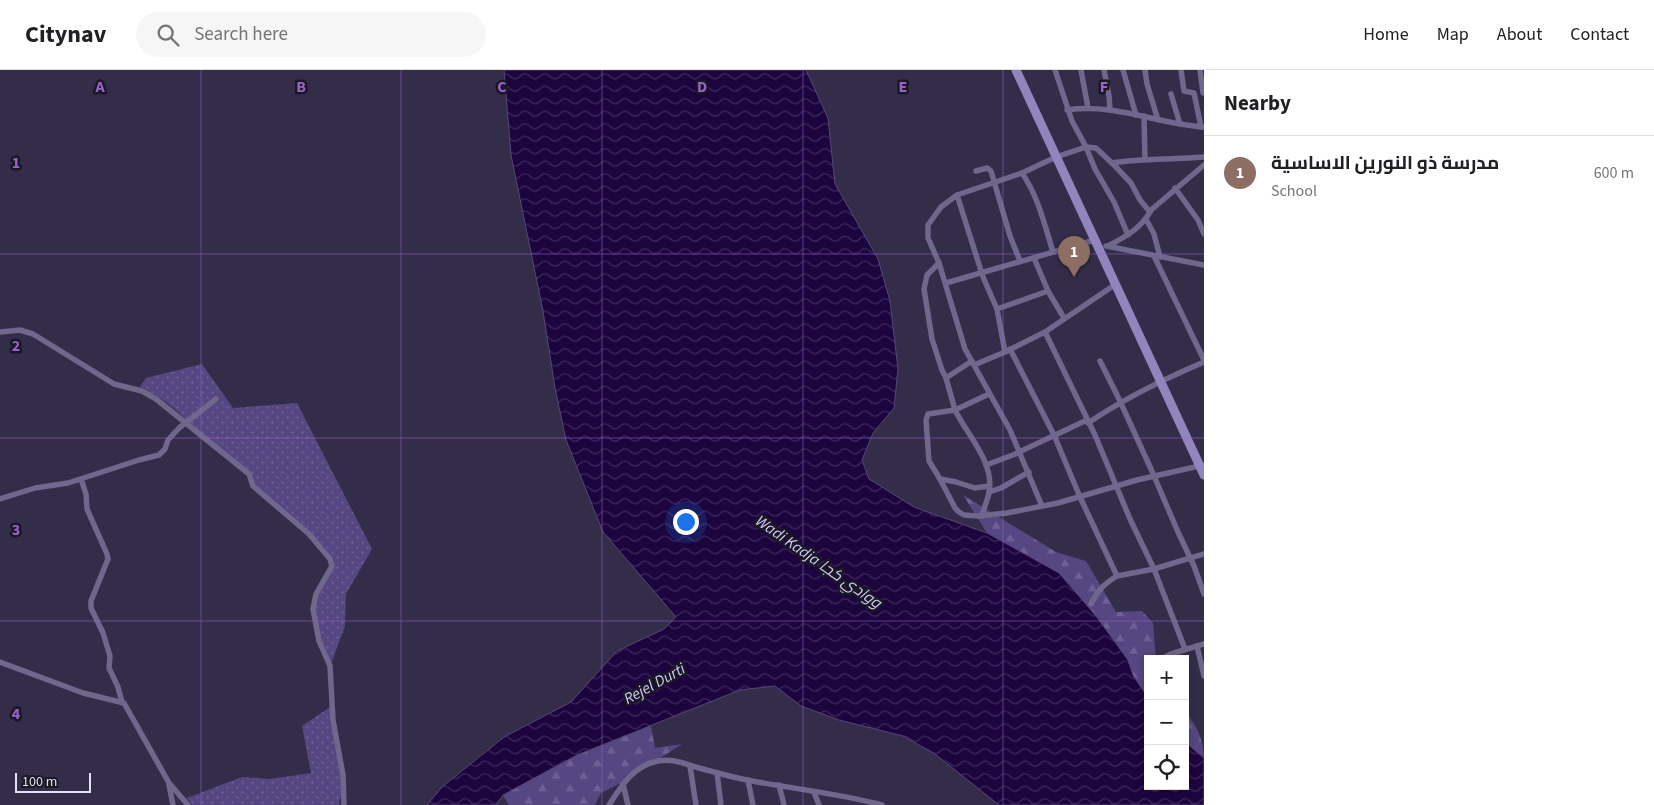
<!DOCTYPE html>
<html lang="en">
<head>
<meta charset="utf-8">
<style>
  :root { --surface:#fff; --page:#f6f6f6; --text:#202124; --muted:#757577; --line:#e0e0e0; --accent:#7c3aed }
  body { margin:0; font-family:"Source Sans 3",Cairo,sans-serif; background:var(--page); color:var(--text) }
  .controls { position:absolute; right:15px; bottom:15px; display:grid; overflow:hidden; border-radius:0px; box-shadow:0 2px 8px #0003 }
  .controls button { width:45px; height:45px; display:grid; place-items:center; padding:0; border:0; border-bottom:1px solid var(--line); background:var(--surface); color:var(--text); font:25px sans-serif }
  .scale { position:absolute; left:15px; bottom:12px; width:76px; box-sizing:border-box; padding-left:5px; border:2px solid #e3e0f2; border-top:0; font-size:14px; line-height:18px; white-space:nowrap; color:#e3e0f2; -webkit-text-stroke:4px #1a1824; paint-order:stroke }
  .you { position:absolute; left:685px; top:451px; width:18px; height:18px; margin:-12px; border:4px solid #fff; border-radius:50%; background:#1a73e8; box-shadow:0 0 0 8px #1a73e833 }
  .badge { display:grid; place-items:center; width:32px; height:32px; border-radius:50%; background:var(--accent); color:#fff; font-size:16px; font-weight:700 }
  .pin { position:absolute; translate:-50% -41px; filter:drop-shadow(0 1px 2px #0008) }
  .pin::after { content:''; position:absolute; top:26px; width:18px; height:15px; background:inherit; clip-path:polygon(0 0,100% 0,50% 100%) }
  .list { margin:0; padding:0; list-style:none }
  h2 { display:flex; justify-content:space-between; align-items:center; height:65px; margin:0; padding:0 20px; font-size:21px }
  h2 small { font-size:16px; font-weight:400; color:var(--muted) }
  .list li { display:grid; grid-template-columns:32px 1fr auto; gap:15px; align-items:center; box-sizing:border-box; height:75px; padding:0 20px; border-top:1px solid var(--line) }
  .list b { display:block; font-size:19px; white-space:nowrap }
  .list p { margin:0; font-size:16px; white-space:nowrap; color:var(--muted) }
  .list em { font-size:16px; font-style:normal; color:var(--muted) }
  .icon { flex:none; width:28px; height:28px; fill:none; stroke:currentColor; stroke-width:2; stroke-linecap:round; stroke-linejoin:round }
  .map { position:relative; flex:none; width:1204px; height:735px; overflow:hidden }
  header { display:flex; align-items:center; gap:30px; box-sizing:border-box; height:70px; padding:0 25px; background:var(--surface); border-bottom:1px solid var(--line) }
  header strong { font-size:24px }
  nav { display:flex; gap:28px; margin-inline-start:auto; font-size:18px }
  .search { width:350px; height:45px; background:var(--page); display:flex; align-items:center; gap:12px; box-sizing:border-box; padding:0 18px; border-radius:28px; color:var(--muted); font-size:19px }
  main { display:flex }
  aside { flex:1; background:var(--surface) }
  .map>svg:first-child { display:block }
  .grass { fill:url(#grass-dots) }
  .forest { fill:url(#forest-firs) }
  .water { fill:url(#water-waves); stroke:#584775 }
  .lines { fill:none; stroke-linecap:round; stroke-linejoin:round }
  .street { stroke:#6f678c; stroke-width:5.5 }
  .secondary { stroke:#9185be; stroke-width:9 }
  .grid { fill:none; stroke:#9a62ce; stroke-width:1; stroke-opacity:0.55 }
  .labels { text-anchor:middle; stroke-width:5; stroke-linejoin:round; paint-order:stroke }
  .water-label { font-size:16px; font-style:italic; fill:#d3caf7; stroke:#1a1824 }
  .grid-label { font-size:16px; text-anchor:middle; font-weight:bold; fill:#9a62ce; stroke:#1a1824; stroke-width:5; stroke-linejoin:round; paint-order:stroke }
</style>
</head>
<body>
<header>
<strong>Citynav</strong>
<div class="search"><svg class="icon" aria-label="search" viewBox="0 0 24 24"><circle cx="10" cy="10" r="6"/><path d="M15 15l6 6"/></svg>Search here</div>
<nav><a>Home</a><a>Map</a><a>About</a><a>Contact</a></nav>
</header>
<main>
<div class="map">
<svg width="1204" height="735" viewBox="0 0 1204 735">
  <defs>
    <pattern id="grass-dots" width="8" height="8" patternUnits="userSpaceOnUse" patternTransform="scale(1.25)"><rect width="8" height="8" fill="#564682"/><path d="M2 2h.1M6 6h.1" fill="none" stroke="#6e6094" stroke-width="1.8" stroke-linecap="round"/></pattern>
    <pattern id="forest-firs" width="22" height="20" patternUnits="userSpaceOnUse" patternTransform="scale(1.25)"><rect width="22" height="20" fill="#564682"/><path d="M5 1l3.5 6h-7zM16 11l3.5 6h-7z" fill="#6e6094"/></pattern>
    <pattern id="water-waves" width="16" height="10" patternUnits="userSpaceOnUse" patternTransform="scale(1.25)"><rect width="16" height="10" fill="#1c053f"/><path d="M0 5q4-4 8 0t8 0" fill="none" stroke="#3d295b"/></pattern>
  </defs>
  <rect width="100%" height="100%" fill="#332d49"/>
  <g class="grass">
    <path d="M 202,294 L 233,338 L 297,333 L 372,479 L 346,524 L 345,556 L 331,594 C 322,574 308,546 318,524 C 322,514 328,505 333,496 L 331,488 L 254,416 L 250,403 L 189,353 C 176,338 158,325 140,317 L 146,308 Z"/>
    <path d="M 330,637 C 335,667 347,706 339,735 L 192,735 L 187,728 L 242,707 L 270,709 L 311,703 L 302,656 Z"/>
  </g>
  <g class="forest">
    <path d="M 963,425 L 1056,482 L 1086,491 L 1116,542 L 1142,541 L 1153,553 L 1156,589 L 1148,589 L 1148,628 L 1133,605 L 1128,590 L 1096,546 L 1059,503 L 987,463 Z"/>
    <path d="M 1185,641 C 1196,655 1204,670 1204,688 L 1185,672 Z"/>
    <path d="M 651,656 L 655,678 L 682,674 L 623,712 L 601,723 L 595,735 L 509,735 L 503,725 L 577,685 Z"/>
  </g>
  <path class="water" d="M 504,0 L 806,0 L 828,48 L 835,114 L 878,189 L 890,231 L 898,299 L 894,338 L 873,363 L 862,390 L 869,409 L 914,437 L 987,463 L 1059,503 L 1096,546 L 1128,590 L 1133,605 L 1148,628 L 1148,716 L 1185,716 L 1185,672 L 1204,688 L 1204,735 L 999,735 L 935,684 L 903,666 L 839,650 L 801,636 L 775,616 L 740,620 L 577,685 L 503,725 L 496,735 L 427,735 L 442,717 L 504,667 L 571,632 L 617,581 L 664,559 L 676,547 L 603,462 L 566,370 L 555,318 L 543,241 L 511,85 Z"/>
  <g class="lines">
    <g class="street">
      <path d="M 1055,0 L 1072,51 L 1086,77 L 1095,99 L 1114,132 L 1128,165"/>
      <path d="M 1081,0 L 1088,38"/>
      <path d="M 1104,0 L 1109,26 L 1110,40"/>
      <path d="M 1123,0 L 1136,45"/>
      <path d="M 1145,0 L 1147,14 L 1158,50"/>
      <path d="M 1181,0 L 1184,21 L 1194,23 L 1201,57"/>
      <path d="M 1200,0 L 1203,23"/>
      <path d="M 1171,24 L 1180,54"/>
      <path d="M 1067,40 C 1114,33 1158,54 1204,57"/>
      <path d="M 1144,46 L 1145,89"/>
      <path d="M 1112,93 C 1143,88 1173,90 1204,87"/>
      <path d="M 976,101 L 987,98 L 991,101 L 1010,166 L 1020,191"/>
      <path d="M 1022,103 C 1038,126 1045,156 1053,182"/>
      <path d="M 1175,118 L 1198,150 L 1204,164"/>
      <path d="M 957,125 L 983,207 L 997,239 L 1005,282"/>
      <path d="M 1146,149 L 1154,164 L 1160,187"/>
      <path d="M 1106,176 L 1204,195"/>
      <path d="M 1108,176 C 1125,167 1142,158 1151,140 L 1204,95"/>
      <path d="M 1154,186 L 1204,290"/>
      <path d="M 1034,188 L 1048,221 L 1064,248"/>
      <path d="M 939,193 L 927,205 L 924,219 L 932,269 L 942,300 L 946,308"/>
      <path d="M 946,213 L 1095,170"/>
      <path d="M 997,239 L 1048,221"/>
      <path d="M 0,262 L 20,260 L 33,264 L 114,314 L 142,321 L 156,329 L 249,404 L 253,416 L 309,464 L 330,489 L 332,496 L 316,524 L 313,539 L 319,571 L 330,596 L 333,650 L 343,705 L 344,735"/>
      <path d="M 1045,262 L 1095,365 L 1130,449 L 1154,499 L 1185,579"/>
      <path d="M 1010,279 L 1054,365 L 1080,427 L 1117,506 L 1154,499 L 1204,484"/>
      <path d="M 972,291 L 946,308 L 955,340 L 989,324"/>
      <path d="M 1100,291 L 1119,329 L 1151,399 L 1178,462 L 1194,496 L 1204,524"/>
      <path d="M 974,295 L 1005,282 L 1045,262 L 1116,214"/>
      <path d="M 1088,353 C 1125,328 1164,309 1204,292"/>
      <path d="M 986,395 L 1013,385 L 1087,350"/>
      <path d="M 81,409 L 86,424 L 87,439 L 107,484 L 108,489 L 91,531 L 91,538 L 103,563 L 110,586 L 109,598 L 118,617 L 122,632"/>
      <path d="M 940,409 L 955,438 L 959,442 L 964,445 L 978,446 L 1007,443 L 1058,433 L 1137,410 L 1204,395"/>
      <path d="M 989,422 L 1001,418 L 1029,402"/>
      <path d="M 0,429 L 35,418 L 68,413 L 139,390 L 159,385 L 165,379 L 168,370 L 179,358 L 216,329"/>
      <path d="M 1042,436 L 1010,360 L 965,279 L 939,193 L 928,168 L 928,155 L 941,137 L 957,125 L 1022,103 L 1056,87 L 1086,77 L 1096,78 L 1115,96 L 1131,113 L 1140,130 L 1150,142"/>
      <path d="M 982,446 C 984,438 987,431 989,423 C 995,392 967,365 955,340 L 928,344 L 926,350 L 929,391 L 940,409 L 956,412 L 975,418 L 989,416"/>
      <path d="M 1091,534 C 1098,520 1104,514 1117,506"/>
      <path d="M 1197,576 L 1204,606"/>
      <path d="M 1161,589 L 1171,584 L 1204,574"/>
      <path d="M 0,592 L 83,623 L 124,633 L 169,713 L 188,735"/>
      <path d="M 690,696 L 696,735"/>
      <path d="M 717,703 L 721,735"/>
      <path d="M 748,710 L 753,735"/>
      <path d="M 623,714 L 628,735"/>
      <path d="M 169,715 L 173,735"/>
      <path d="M 779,715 L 784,735"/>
      <path d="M 814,722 L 819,735"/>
      <path d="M 609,735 C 622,715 633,696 658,691 C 673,688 685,694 699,698 C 715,702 731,707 747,710 C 792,719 838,723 882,735"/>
    </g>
    <path class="secondary" d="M 1016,0 L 1204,405"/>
  </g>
  <path class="grid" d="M 201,0 L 201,735M 401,0 L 401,735M 602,0 L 602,735M 803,0 L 803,735M 1003,0 L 1003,735M 0,184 L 1204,184M 0,368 L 1204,368M 0,551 L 1204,551"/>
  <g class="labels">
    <g class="water-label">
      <text transform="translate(819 491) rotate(35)" y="6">Wadi Kadja ووادي كجا</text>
      <text transform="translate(654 613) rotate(-29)" y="6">Rejel Durti</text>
    </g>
  </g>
  <g class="grid-label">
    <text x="100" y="22">A</text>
    <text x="301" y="22">B</text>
    <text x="502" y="22">C</text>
    <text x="702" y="22">D</text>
    <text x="903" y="22">E</text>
    <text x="1104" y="22">F</text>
    <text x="16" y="98">1</text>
    <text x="16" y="281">2</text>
    <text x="16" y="465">3</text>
    <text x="16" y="649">4</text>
  </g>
</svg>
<div class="controls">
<button>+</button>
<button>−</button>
<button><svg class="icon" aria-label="locate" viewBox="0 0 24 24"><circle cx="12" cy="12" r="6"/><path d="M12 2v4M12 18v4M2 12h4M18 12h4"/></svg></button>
</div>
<div class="scale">100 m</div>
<div class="you"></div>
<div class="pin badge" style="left:1074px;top:207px;background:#8d6e63">1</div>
</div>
<aside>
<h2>Nearby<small></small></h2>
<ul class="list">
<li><span class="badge" style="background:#8d6e63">1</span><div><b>مدرسة ذو النورين الاساسية</b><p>School</p></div><em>600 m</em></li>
</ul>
</aside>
</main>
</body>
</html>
